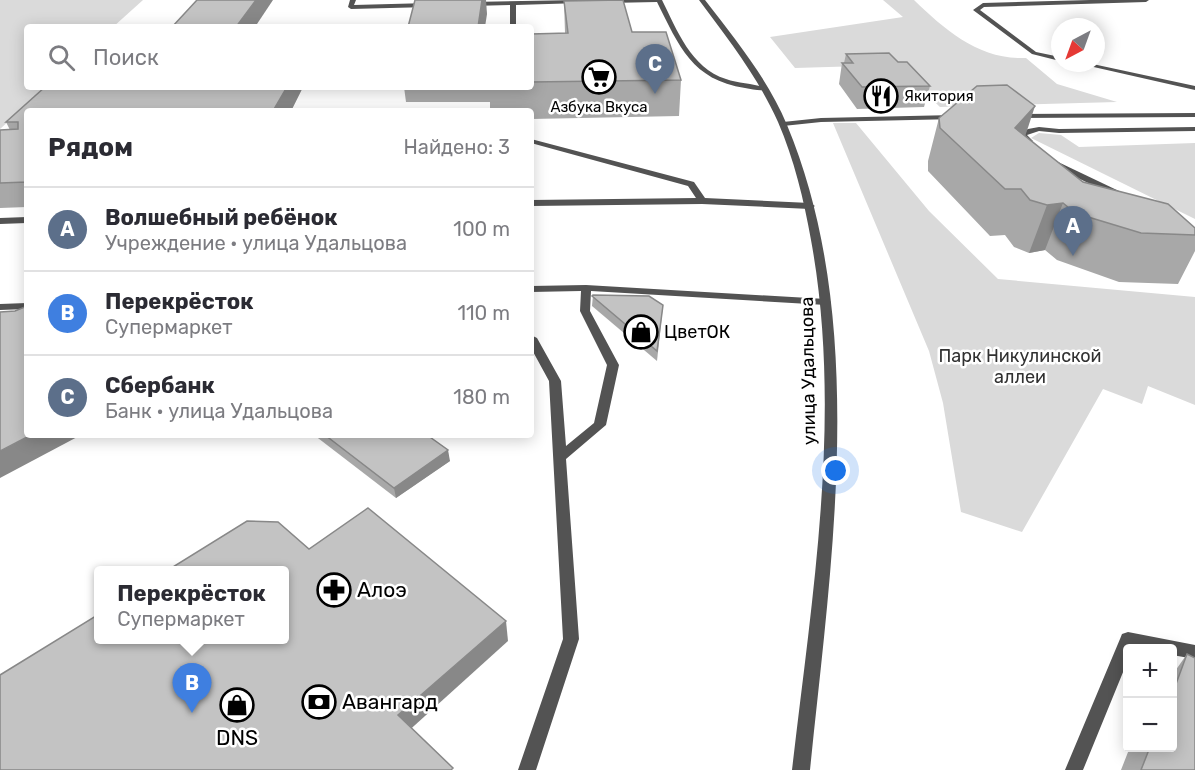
<!DOCTYPE html>
<html lang="ru">
<head>
<meta charset="utf-8">
<style>
  :root { --surface:#fff; --page:#f7f7f7; --text:#2b2b33; --muted:#7c7c81; --line:#e1e1e2; --accent:#1a73e8 }
  body { margin:0; font-family:Rubik,sans-serif; background:var(--page); color:var(--text) }
  .controls { position:absolute; right:18px; bottom:18px; display:grid; overflow:hidden; border-radius:6px; box-shadow:0 3px 15px #0003 }
  .controls button { width:54px; height:54px; display:grid; place-items:center; padding:0; border:0; border-bottom:2px solid var(--line); background:var(--surface); color:var(--text); font:30px sans-serif }
  .compass { position:absolute; left:1051px; top:18px; width:54px; height:54px; border-radius:50%; background:var(--surface); box-shadow:0 3px 15px #0003; rotate:221deg }
  .you { position:absolute; left:836px; top:471px; width:21px; height:21px; margin:-15px; border:4px solid #fff; border-radius:50%; background:#1a73e8; box-shadow:0 0 0 9px #1a73e833 }
  .badge { display:grid; place-items:center; width:39px; height:39px; border-radius:50%; background:var(--accent); color:#fff; font-size:20px; font-weight:700 }
  .pin { position:absolute; translate:-50% -50px; filter:drop-shadow(0 2px 3px #0008) }
  .pin::after { content:''; position:absolute; top:32px; width:21px; height:18px; background:inherit; clip-path:polygon(0 0,100% 0,50% 100%) }
  .popup { position:absolute; left:94px; top:566px; width:195px; height:78px; box-sizing:border-box; display:grid; place-content:center; border-radius:6px; background:var(--surface); filter:drop-shadow(0 2px 4px #0005); font-size:20px; white-space:nowrap; color:var(--muted) }
  .popup b { font-size:22px; color:var(--text) }
  .popup::after { content:''; position:absolute; left:50%; top:100%; margin-left:-12px; border:12px solid transparent; border-top-color:var(--surface) }
  .list { margin:0; padding:0; list-style:none }
  h2 { display:flex; justify-content:space-between; align-items:center; height:78px; margin:0; padding:0 24px; font-size:26px }
  h2 small { font-size:20px; font-weight:400; color:var(--muted) }
  .list li { display:grid; grid-template-columns:39px 1fr auto; gap:18px; align-items:center; box-sizing:border-box; height:84px; padding:0 24px; border-top:2px solid var(--line) }
  .list b { display:block; font-size:22px; white-space:nowrap }
  .list p { margin:0; font-size:20px; white-space:nowrap; color:var(--muted) }
  .list em { font-size:20px; font-style:normal; color:var(--muted) }
  .icon { flex:none; width:33px; height:33px; fill:none; stroke:currentColor; stroke-width:2; stroke-linecap:round; stroke-linejoin:round }
  .map { position:relative; flex:none; width:1195px; height:770px; overflow:hidden }
  .search { position:absolute; background:var(--surface); box-shadow:0 3px 15px #0003; left:24px; top:24px; width:510px; height:66px; display:flex; align-items:center; gap:15px; box-sizing:border-box; padding:0 21px; border-radius:6px; color:var(--muted); font-size:22px }
  .panel { position:absolute; background:var(--surface); box-shadow:0 3px 15px #0003; left:24px; top:108px; width:510px; height:330px; border-radius:6px }
  .map>svg:first-child { display:block }
  .green { fill:#dadada }
  .lines { fill:none; stroke-linecap:round; stroke-linejoin:round }
  .service { fill:#535353; fill-rule:evenodd }
  .tertiary { fill:#535353; fill-rule:evenodd }
  .wall { fill:#a8a8a8 }
  .shaded-wall { fill:#888 }
  .building { fill:#c3c3c3; stroke:#888; stroke-width:1.5 }
  .labels { text-anchor:middle; stroke-width:5; stroke-linejoin:round; paint-order:stroke }
  .far-poi-label { font-size:15px; fill:#000; stroke:#fff; text-anchor:start }
  .poi-label { font-size:18px; fill:#000; stroke:#fff; text-anchor:start }
  .park-label { font-size:18px; fill:#313131; stroke:#fff }
  .street-label { font-size:18px; fill:#000; stroke:#fff }
  .near-poi-label { font-size:21px; fill:#000; stroke:#fff; text-anchor:start }
</style>
</head>
<body>
<div class="map">
<svg width="1195" height="770" viewBox="0 0 1195 770">
  <rect width="100%" height="100%" fill="#fff"/>
  <g class="green">
    <path d="M 0,0 L 143,0 L 113,27 L 27,27 L 27,87 L 46,87 L 0,129 Z"/>
    <path d="M 883,0 L 914,0 C 946,31 980,60 1026,58 L 1057,84 L 1117,102 L 940,107 L 895,65 L 795,68 L 770,37 L 903,17 Z"/>
    <path d="M 833,123 L 856,123 L 929,211 L 998,279 L 1195,297 L 1195,405 L 1148,386 L 1142,404 L 1103,389 L 1022,532 L 961,512 L 943,403 L 929,351 Z"/>
    <path d="M 1039,133 L 1061,135 L 1079,147 L 1195,143 L 1195,219 L 1031,138 Z"/>
  </g>
  <g class="lines">
    <g class="service">
      <path d="M 350,0 L 356,0 L 354,5 L 429,3 L 432,5 L 429,7 L 351,9 L 348,7 Z"/>
      <path d="M 579,0 L 581,3 L 516,5 L 516,27 L 510,27 L 510,5 L 471,6 L 468,4 L 471,2 Z"/>
      <path d="M 606,0 L 662,0 C 677,30 691,68 726,79 C 739,84 756,83 768,89 C 761,92 753,89 745,88 C 692,80 679,46 657,2 L 608,3 Z"/>
      <path d="M 1090,0 L 1149,0 L 1146,2 L 984,7 L 980,10 L 1036,52 L 1060,57 L 1060,61 L 1032,54 L 973,10 L 983,3 Z"/>
      <path d="M 1076,63 L 1088,63 L 1195,86 L 1195,90 Z"/>
      <path d="M 1195,113 L 1195,117 L 1016,118 L 1012,116 L 1016,114 Z"/>
      <path d="M 954,115 L 958,117 L 957,119 L 821,122 L 783,126 L 779,124 L 783,122 L 821,118 Z"/>
      <path d="M 1039,127 L 1059,129 L 1195,127 L 1195,131 L 1059,133 L 1039,131 L 1027,135 L 1033,141 L 1029,143 L 1018,135 L 1028,129 Z"/>
      <path d="M 531,139 L 694,182 L 705,198 L 810,203 L 815,206 L 810,209 L 702,204 L 531,206 L 531,200 L 696,198 L 688,186 L 531,143 Z"/>
      <path d="M 1056,161 L 1121,192 L 1122,194 L 1118,197 L 1115,196 L 1053,166 L 1052,164 Z"/>
      <path d="M 27,217 L 27,223 L 0,224 L 0,218 Z"/>
      <path d="M 586,285 L 826,299 L 831,302 L 826,305 L 591,291 L 590,311 L 619,365 L 606,425 L 566,459 L 579,639 L 536,770 L 518,770 L 563,639 L 549,381 L 531,348 L 531,335 L 537,338 L 561,381 L 566,446 L 594,423 L 607,365 L 580,311 L 581,291 L 531,292 L 531,286 Z"/>
      <path d="M 27,303 L 27,309 L 0,310 L 0,304 Z"/>
      <path d="M 1128,632 L 1195,645 L 1195,659 L 1172,655 L 1172,648 L 1133,647 L 1128,648 L 1128,660 L 1083,770 L 1065,770 L 1120,639 L 1122,634 Z"/>
    </g>
    <path class="tertiary" d="M 699,0 L 705,0 C 735,39 768,79 787,125 C 869,322 831,563 810,770 L 792,770 C 812,596 843,414 811,240 C 804,200 794,159 778,122 C 758,77 728,39 699,0 Z"/>
  </g>
  <g class="wall">
    <path d="M 564,1 L 632,32 L 681,80 L 679,116 L 531,119 L 531,111 L 490,111 L 490,102 L 406,102 L 404,87 L 531,87 L 531,34 L 565,33 Z"/>
    <path d="M 846,54 L 898,62 L 930,86 L 924,107 L 857,109 L 839,84 L 842,63 L 844,63 Z"/>
    <path d="M 45,87 L 303,87 L 291,111 L 27,111 L 27,207 L 0,208 L 0,130 L 10,130 L 6,122 Z"/>
    <path d="M 939,118 L 1025,137 L 1083,182 L 1195,228 L 1195,251 L 1178,284 L 1119,282 L 1057,260 L 1045,250 L 1029,253 L 1014,247 L 1005,235 L 990,236 L 928,171 L 928,161 Z"/>
    <path d="M 593,295 L 663,305 L 657,361 L 592,306 Z"/>
    <path d="M 314,435 L 427,435 L 450,461 L 396,498 Z"/>
    <path d="M 1187,654 L 1195,770 L 1121,770 L 1130,747 L 1173,747 L 1173,674 Z"/>
  </g>
  <g class="shaded-wall">
    <path d="M 256,0 L 273,0 L 255,27 L 236,27 Z"/>
    <path d="M 482,0 L 486,0 L 487,14 L 485,27 L 478,27 Z"/>
    <path d="M 287,87 L 303,87 L 291,111 L 273,111 Z"/>
    <path d="M 1035,106 L 1021,149 L 1015,128 Z"/>
    <path d="M 1063,203 L 1045,250 L 1029,253 L 1047,205 Z"/>
    <path d="M 31,435 L 81,435 L 0,478 L 0,451 Z"/>
    <path d="M 448,450 L 450,461 L 396,498 L 394,488 Z"/>
    <path d="M 506,621 L 508,641 L 404,735 L 398,715 Z"/>
  </g>
  <g class="building">
    <path d="M 197,0 L 256,0 L 236,27 L 172,27 Z"/>
    <path d="M 415,0 L 482,0 L 478,27 L 408,27 Z"/>
    <path d="M 623,0 L 632,32 L 666,32 L 681,80 L 531,82 L 531,34 L 568,33 L 564,1 Z"/>
    <path d="M 889,53 L 898,62 L 907,62 L 930,86 L 862,87 L 842,63 L 853,63 L 846,54 Z"/>
    <path d="M 1007,85 L 1035,106 L 1015,128 L 1083,182 L 1168,204 L 1195,228 L 1195,235 L 1141,233 L 1075,213 L 1063,203 L 1047,205 L 1030,200 L 1021,189 L 1005,189 L 940,128 L 939,118 L 977,86 Z"/>
    <path d="M 45,87 L 287,87 L 273,111 L 27,111 L 27,182 L 0,183 L 0,130 L 18,129 L 18,122 L 6,122 Z"/>
    <path d="M 593,295 L 649,296 L 663,305 L 657,351 L 592,296 Z"/>
    <path d="M 27,306 L 27,435 L 31,435 L 0,451 L 0,312 L 15,311 Z"/>
    <path d="M 325,435 L 427,435 L 448,450 L 394,488 Z"/>
    <path d="M 368,508 L 506,621 L 398,715 L 453,768 L 451,770 L 0,770 L 0,675 L 99,614 L 99,639 L 285,639 L 285,570 L 168,570 L 247,521 L 278,522 L 309,549 Z"/>
    <path d="M 1187,654 L 1195,658 L 1195,770 L 1141,770 L 1150,747 L 1173,747 L 1173,692 Z"/>
  </g>
  <defs>
    <symbol id="supermarket-ring" viewBox="-11 -11 22 22"><circle r="9.5" fill="#fff" stroke="#000" stroke-width="1.5"/><path d="M-6-5.5h2.5l.6 2H6L4.5 2H-2.5L-4.4-4H-6ZM-1.5 3.2a1.3 1.3 0 1 0 .1 0ZM3 3.2a1.3 1.3 0 1 0 .1 0Z" fill="#000"/></symbol>
    <symbol id="restaurant-ring" viewBox="-11 -11 22 22"><circle r="9.5" fill="#fff" stroke="#000" stroke-width="1.5"/><path d="M-5-6h1v4h1v-4h1v4h1v-4h1v5L-1.5 .5V6h-2V.5L-5-1ZM5-6V6H3V1.5H1.5Q1.5-4 5-6Z" fill="#000"/></symbol>
    <symbol id="shop-ring" viewBox="-11 -11 22 22"><circle r="9.5" fill="#fff" stroke="#000" stroke-width="1.5"/><path d="M-5-2.5h2.3a2.7 3.5 0 0 1 5.4 0H5L5.5 6h-11ZM-1.5-2.5h3a1.5 2.3 0 0 0-3 0Z" fill="#000"/></symbol>
    <symbol id="pharmacy-ring" viewBox="-11 -11 22 22"><circle r="9.5" fill="#fff" stroke="#000" stroke-width="1.5"/><path d="M-2-6h4v4h4v4h-4v4h-4v-4h-4v-4h4Z" fill="#000"/></symbol>
    <symbol id="bank-ring" viewBox="-11 -11 22 22"><circle r="9.5" fill="#fff" stroke="#000" stroke-width="1.5"/><path d="M-6-4H6V4H-6ZM0-2.3a2.3 2.3 0 1 0 0 4.6a2.3 2.3 0 1 0 0-4.6Z" fill="#000"/></symbol>
  </defs>
  <g fill-rule="evenodd">
    <use href="#supermarket-ring" x="580" y="58" width="38" height="38"/>
    <use href="#restaurant-ring" x="862" y="77" width="38" height="38"/>
    <use href="#shop-ring" x="622" y="313" width="38" height="38"/>
    <use href="#pharmacy-ring" x="315" y="571" width="38" height="38"/>
    <use href="#bank-ring" x="300" y="683" width="38" height="38"/>
    <use href="#shop-ring" x="218" y="686" width="38" height="38"/>
  </g>
  <g class="labels">
    <g class="far-poi-label">
      <text x="904" y="101">Якитория</text>
      <text x="599" y="112" text-anchor="middle">Азбука Вкуса</text>
    </g>
    <g class="poi-label">
      <text x="664" y="338">ЦветОК</text>
    </g>
    <g class="park-label">
      <text x="1020" y="362">Парк Никулинской<tspan x="1020" dy="21">аллеи</tspan></text>
    </g>
    <g class="street-label">
      <text transform="translate(808 371) rotate(-91)" y="6">улица Удальцова</text>
    </g>
    <g class="near-poi-label">
      <text x="357" y="597">Алоэ</text>
      <text x="342" y="709">Авангард</text>
      <text x="237" y="745" text-anchor="middle">DNS</text>
    </g>
  </g>
</svg>
<div class="controls">
<button>+</button>
<button>−</button>
</div>
<svg class="compass" viewBox="-18 -18 36 36"><path d="M0-13l5 13h-10z" fill="#e53935"/><path d="M0 13l5-13h-10z" fill="#7c7c81"/></svg>
<div class="you"></div>
<div class="pin badge" style="left:1073px;top:256px;background:#5c6f8a">A</div>
<div class="pin badge" style="left:192px;top:713px;background:#3f7fe0">B</div>
<div class="popup"><b>Перекрёсток</b>Супермаркет</div>
<div class="pin badge" style="left:655px;top:94px;background:#5c6f8a">C</div>
<div class="search"><svg class="icon" aria-label="search" viewBox="0 0 24 24"><circle cx="10" cy="10" r="6"/><path d="M15 15l6 6"/></svg>Поиск</div>
<section class="panel">
<h2>Рядом<small>Найдено: 3</small></h2>
<ul class="list">
<li><span class="badge" style="background:#5c6f8a">A</span><div><b>Волшебный ребёнок</b><p>Учреждение · улица Удальцова</p></div><em>100 m</em></li>
<li><span class="badge" style="background:#3f7fe0">B</span><div><b>Перекрёсток</b><p>Супермаркет</p></div><em>110 m</em></li>
<li><span class="badge" style="background:#5c6f8a">C</span><div><b>Сбербанк</b><p>Банк · улица Удальцова</p></div><em>180 m</em></li>
</ul>
</section>
</div>
</body>
</html>
